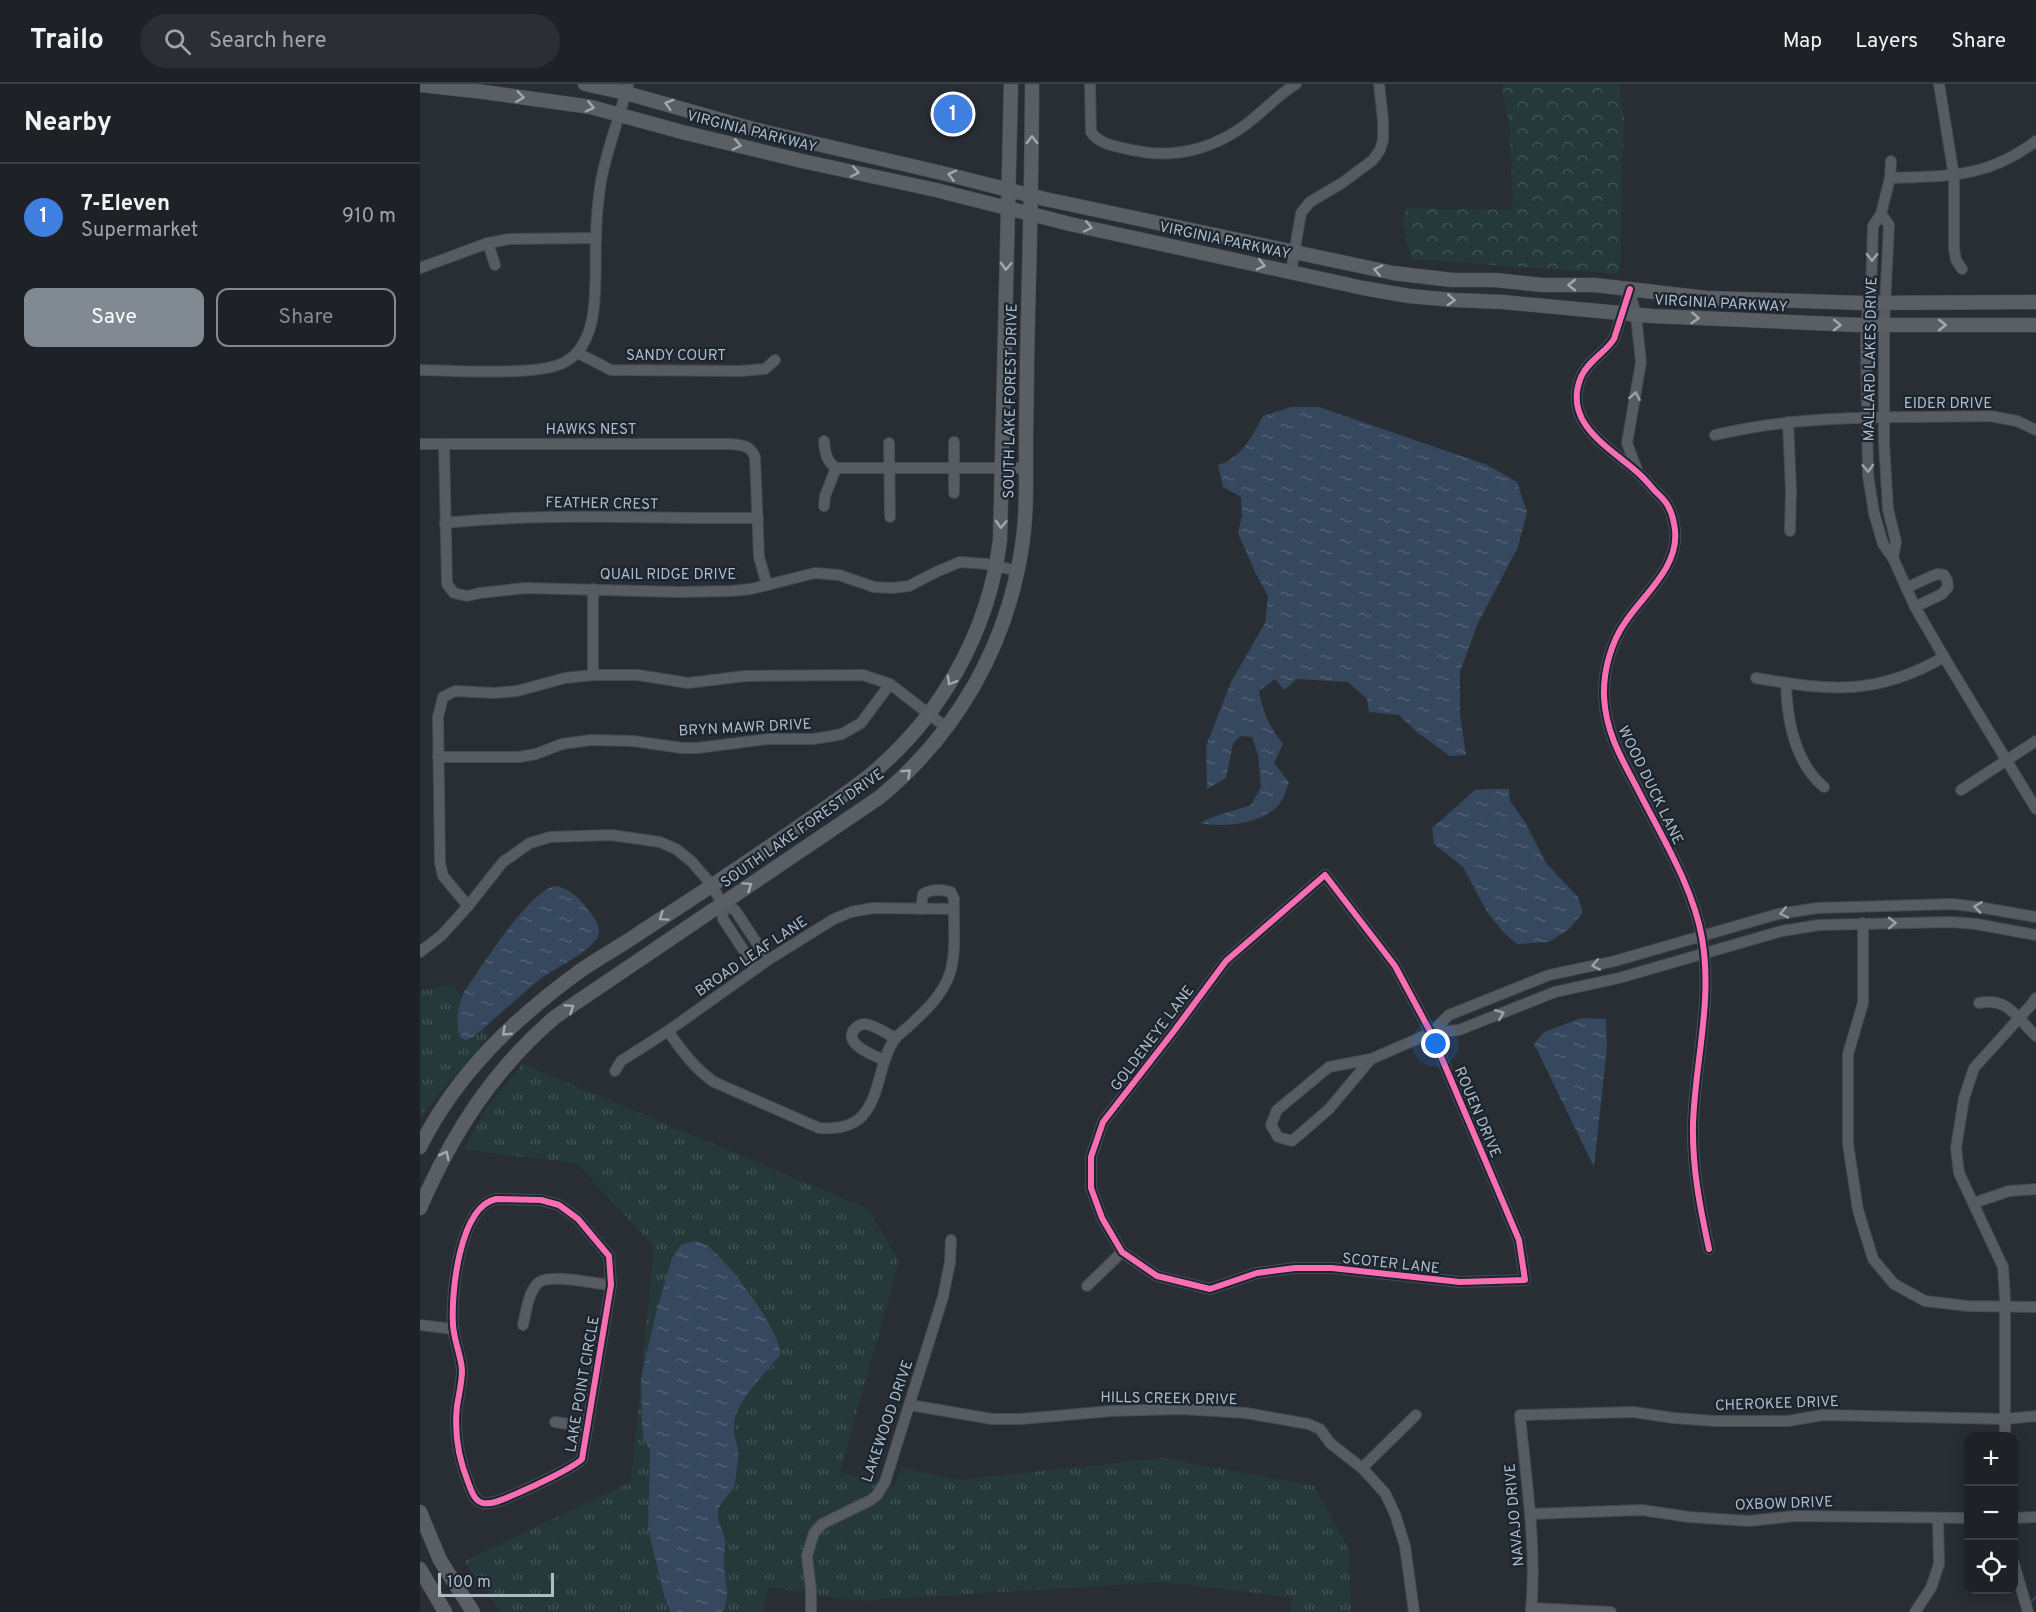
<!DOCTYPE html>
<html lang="en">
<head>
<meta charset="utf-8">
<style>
  :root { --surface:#1e2227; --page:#2b2f33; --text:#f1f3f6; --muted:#a1a4a7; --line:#3c3f44; --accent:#818a93 }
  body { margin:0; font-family:Overpass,sans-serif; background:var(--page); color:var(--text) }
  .controls { position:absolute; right:18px; bottom:18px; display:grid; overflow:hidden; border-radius:12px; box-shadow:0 3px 15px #0003 }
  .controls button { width:54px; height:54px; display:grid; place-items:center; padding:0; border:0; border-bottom:2px solid var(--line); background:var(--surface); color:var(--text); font:30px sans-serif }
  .scale { position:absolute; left:18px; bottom:15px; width:116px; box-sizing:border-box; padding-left:6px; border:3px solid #b1bbc6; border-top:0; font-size:16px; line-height:21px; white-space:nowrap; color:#b1bbc6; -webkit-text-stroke:4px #1b252f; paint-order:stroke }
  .you { position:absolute; left:1016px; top:960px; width:21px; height:21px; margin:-15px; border:4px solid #fff; border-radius:50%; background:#1a73e8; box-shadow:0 0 0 9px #1a73e833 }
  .badge { display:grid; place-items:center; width:39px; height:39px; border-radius:50%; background:var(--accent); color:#fff; font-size:20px; font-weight:700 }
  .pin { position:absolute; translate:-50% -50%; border:3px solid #fff; box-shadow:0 2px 6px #0006 }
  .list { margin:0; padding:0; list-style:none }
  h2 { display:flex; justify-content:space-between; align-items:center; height:78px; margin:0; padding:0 24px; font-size:26px }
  h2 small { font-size:20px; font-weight:400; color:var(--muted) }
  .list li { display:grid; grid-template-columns:39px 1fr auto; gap:18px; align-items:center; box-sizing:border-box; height:108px; padding:0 24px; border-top:2px solid var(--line) }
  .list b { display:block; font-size:22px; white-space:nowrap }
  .list p { margin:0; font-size:20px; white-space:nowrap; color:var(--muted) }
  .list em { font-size:20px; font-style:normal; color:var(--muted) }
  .actions { display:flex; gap:12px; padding:18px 24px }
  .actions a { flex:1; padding:14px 0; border:2px solid var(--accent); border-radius:12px; text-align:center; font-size:21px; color:var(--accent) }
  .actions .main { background:var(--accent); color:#fff }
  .icon { flex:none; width:33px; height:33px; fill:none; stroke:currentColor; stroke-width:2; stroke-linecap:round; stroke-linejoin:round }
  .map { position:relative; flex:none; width:1616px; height:1528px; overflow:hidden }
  header { display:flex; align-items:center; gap:36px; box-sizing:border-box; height:84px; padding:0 30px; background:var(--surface); border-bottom:2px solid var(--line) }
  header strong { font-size:28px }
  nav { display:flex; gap:33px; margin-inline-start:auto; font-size:21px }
  .search { width:420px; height:54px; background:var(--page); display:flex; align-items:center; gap:15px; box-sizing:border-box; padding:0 21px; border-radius:33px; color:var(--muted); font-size:22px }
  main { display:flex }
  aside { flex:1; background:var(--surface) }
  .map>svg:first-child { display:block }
  .grass { fill:url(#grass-tufts) }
  .forest { fill:url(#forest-crowns) }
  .water { fill:url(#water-ripples) }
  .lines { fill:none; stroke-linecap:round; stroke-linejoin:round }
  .stream { stroke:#35485d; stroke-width:2 }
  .minor-casing { stroke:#464a4f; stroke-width:12 }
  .major-casing { stroke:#454b51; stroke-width:15 }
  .minor { stroke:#575c63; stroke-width:10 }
  .major { stroke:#5a5f64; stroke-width:14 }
  .cycleway-casing { stroke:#1b252f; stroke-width:10 }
  .cycleway { stroke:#f96db3; stroke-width:6 }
  .oneway { stroke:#a0a9b2 }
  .oneway2 { stroke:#9aa3ad }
  .labels { text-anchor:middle; stroke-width:4.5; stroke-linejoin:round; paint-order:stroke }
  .street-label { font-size:15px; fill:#b1bbc6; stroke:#1b252f }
</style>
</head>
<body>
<header>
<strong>Trailo</strong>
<div class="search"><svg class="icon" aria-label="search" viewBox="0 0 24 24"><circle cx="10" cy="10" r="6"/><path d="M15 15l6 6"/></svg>Search here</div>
<nav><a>Map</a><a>Layers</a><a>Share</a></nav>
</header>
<main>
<aside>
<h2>Nearby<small></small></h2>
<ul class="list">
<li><span class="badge" style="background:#3f7fe0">1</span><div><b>7-Eleven</b><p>Supermarket</p></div><em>910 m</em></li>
</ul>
<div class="actions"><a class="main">Save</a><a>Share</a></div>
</aside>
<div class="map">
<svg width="1616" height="1528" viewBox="0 0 1616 1528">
  <defs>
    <pattern id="grass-tufts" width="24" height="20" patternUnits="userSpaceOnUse" patternTransform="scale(1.5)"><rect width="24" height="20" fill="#25383a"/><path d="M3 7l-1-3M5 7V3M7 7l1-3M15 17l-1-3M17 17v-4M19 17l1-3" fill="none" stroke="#425355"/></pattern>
    <pattern id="forest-crowns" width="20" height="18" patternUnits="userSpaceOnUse" patternTransform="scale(1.5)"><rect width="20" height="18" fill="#25383a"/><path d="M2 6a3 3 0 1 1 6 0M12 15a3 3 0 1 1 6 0" fill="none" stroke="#425355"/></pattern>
    <pattern id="water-ripples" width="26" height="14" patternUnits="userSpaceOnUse" patternTransform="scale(1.5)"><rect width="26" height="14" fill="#35485d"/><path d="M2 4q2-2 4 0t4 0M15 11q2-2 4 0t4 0" fill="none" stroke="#506073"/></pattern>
  </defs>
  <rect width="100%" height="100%" fill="#282e34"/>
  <g class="grass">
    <path d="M 33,900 L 69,952 L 0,1033 L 0,907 Z"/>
    <path d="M 103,980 L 448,1125 L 479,1177 L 420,1388 L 474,1403 L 482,1384 L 538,1396 L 742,1374 L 894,1402 L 929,1466 L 931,1528 L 870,1528 L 872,1513 L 743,1498 L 437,1517 L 349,1503 L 342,1528 L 81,1528 L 44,1477 L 211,1398 L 234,1162 L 156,1079 L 44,1066 L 67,1023 Z"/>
  </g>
  <path class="forest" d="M 1082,0 L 1199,0 L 1204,34 L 1200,190 L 991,175 L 983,139 L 987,124 L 1093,126 L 1090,48 Z"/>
  <g class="water">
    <path d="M 871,323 L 899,323 L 1067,381 L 1097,398 L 1107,428 L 1098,463 L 1058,539 L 1040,588 L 1040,631 L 1046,671 L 1030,672 L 998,649 L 979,631 L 949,628 L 947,615 L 928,598 L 877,595 L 864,606 L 855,595 L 839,607 C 843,629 849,642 863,660 L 854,679 L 869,698 C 867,704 865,710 862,716 C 848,740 804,744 780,739 L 790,734 L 831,721 L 841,703 L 838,671 L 832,653 L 820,652 L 813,660 L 806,694 L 787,705 L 786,662 L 811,598 L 845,539 L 848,512 L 836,490 L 818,449 L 822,431 L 821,413 L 803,403 L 798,381 C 822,374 832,352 843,332 Z"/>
    <path d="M 1067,705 L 1089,705 L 1090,717 L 1105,738 L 1126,779 L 1158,813 L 1163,829 L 1149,845 L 1129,858 L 1097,860 L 1082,847 L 1066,826 L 1043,783 L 1014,760 L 1012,744 L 1055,706 Z"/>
    <path d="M 134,802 C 147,803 157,812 165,822 C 170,828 178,837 179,846 C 181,864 133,885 120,895 L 53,953 L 46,956 L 41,954 C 34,941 38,921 44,908 C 62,882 106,811 134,802 Z"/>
    <path d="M 1161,934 L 1186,935 L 1187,963 L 1174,1083 L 1114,960 L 1124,948 Z"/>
    <path d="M 276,1157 C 280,1159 285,1160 289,1163 C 308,1178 362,1247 360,1271 C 346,1289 317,1316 314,1339 C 312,1347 317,1358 318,1366 C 319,1377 316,1387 315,1398 C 313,1410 298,1417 298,1430 C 298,1439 303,1447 305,1456 C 306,1462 304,1468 304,1474 C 303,1496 312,1506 303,1528 L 251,1528 L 244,1512 L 228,1444 L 230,1367 L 224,1354 L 222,1342 L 221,1294 L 236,1229 L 252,1174 L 261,1161 Z"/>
  </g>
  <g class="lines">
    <path class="stream" d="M 1610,1519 L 1616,1513"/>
    <defs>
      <g id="minor">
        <path d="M 670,0 L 671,48 C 681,62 697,62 712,66 C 756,76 798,64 833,35 C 848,23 859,10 876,0"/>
        <path d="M 1519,0 L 1534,92 L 1534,165 L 1536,176 L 1542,185"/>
        <path d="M 1471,77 L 1470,94 L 1461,130 L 1453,142 L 1451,209 L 1448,219 L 1446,256 L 1448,391 L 1454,429 L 1463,460 L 1473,474 L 1495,523 L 1524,573 L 1616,725"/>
        <path d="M 1470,94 C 1528,92 1567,94 1616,57"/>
        <path d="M 1461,130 L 1469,141 L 1464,241 L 1464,359 L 1468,425 L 1476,458 L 1473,474"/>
        <path d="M 68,159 L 75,181"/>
        <path d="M 0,184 L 68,159 L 89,155 L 176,154"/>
        <path d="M 871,188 L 881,129 L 890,118 L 922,99 L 953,76 L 960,66 L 963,56 L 963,36 L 959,0"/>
        <path d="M 1210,205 L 1194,255 C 1185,269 1168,277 1161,293 C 1142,339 1189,363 1217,388 C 1224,394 1229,400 1235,407 C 1239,411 1245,416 1248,422 C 1252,429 1254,438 1255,446 C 1259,483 1225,509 1206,537 C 1191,558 1183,587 1184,613 C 1186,648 1200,672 1216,702 C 1240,750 1273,802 1282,854 C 1293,917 1275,978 1273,1040 C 1272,1083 1280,1124 1289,1165"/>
        <path d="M 1210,208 L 1216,232 L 1221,278 L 1207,359 L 1217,386"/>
        <path d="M 158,269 L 191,286 L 321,287 L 345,285 L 355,276"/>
        <path d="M 0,286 C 34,286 118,293 145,278 C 183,257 174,193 176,156 C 176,136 178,116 181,97 C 187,64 200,33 208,0"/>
        <path d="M 1368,338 L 1371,407 L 1370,447"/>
        <path d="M 1295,351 C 1385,329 1478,334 1570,332 L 1597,337 L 1616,346"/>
        <path d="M 404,357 C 405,368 406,377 416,384"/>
        <path d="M 534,358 L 534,409"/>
        <path d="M 469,359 L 470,433"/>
        <path d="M 0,360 L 311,360 C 322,361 330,361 335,373 L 339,473 L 347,501"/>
        <path d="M 24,360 L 27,500 L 34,509 L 47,512 L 60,509 L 105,504 L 259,508 L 311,507 L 331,505 L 395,489 L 419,491 L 454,503 L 472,504 L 489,502 L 516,488 L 540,478 L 567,480 L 598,487"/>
        <path d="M 404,422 L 405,412 L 416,384 L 606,384"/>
        <path d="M 25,439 C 128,428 234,435 338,434"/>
        <path d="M 1486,504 L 1512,492 L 1518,490 L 1524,491 L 1527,496 L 1528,503 L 1522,510 L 1495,523"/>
        <path d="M 173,505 L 173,591"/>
        <path d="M 1336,594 C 1411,607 1456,612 1524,573"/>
        <path d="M 1366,599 C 1367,636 1374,678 1404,703"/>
        <path d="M 18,673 L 99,673 L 116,670 L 142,660 L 171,656 L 213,657 L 262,664 L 277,664 L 348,655 L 393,655 L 412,652 L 422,650 L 441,639 L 470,600"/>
        <path d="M 1541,706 L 1616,657"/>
        <path d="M 905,791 L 975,882 L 1011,949 L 1099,1156 L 1105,1196 L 1040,1198 L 912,1184 L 875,1184 L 837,1189 L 790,1205 L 737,1192 L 702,1168 L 682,1134 L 671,1104 L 671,1073 L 683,1038 L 754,947 L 806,877 Z"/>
        <path d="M 302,820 L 315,826 L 348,876"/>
        <path d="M 48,822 L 23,792 L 20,779 L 18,633 L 23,613 L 35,607 L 74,609 L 97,607 L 145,594 L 173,591 L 218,591 L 268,599 L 325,592 L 443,591 L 470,600 L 527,644"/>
        <path d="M 1443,839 L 1443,919 L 1428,970 L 1428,1060 L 1438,1126 L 1453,1175 L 1474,1200 L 1505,1217 L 1548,1222 L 1616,1223"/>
        <path d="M 0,868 L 22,851 L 48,822 L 83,778 L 110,759 L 130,753 L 191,751 L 240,758 L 256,765 L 271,777 L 292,801 L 302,820 L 303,835 L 336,885"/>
        <path d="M 1559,919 C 1588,913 1596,933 1616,952"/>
        <path d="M 248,947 C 262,967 274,984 294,998 L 399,1044 C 414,1045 427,1044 439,1035 C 461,1016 458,979 474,956 C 478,951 483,947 488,943 C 504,928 523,911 530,889 C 537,866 533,839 534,815 L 531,808 C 521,805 512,805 503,810 L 501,825"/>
        <path d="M 1011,949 L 1029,931 L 1129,891 L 1195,877 L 1358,830 L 1397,824 L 1532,820 L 1558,823 L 1616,833"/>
        <path d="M 951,975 L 909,983 L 857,1026 L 851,1041 L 858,1053 L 872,1057 L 909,1025 L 951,975 L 1011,949 L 1039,946 L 1135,908 L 1199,894 L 1362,847 L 1399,841 L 1531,838 L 1556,840 L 1616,851"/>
        <path d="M 464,976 C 454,971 426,962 433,947 C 436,943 440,940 445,940 C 455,941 467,950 475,954"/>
        <path d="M 195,987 L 201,977 L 248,947 L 348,876 L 414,835 L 431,828 L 453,824 L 534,825"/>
        <path d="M 76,1115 L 121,1116 L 139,1121 L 158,1135 L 189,1172 L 191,1201 L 162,1375 C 153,1384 112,1403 98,1409 C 88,1413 74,1421 63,1419 C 54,1417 51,1406 48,1398 C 38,1373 34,1349 37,1322 C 39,1310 42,1298 42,1286 C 41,1271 34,1257 33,1241 C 31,1210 39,1123 76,1115 Z"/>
        <path d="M 1554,1119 L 1589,1107 L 1616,1105"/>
        <path d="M 667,1202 L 702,1168"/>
        <path d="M 0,1241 L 33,1245"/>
        <path d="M 103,1241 C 106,1228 108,1210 117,1200 C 127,1188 175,1200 191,1201"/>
        <path d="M 490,1321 L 572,1335 L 601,1335 L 691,1327 L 762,1325 L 826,1329 L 888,1340 L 900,1345 L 910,1359 L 942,1384 L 965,1409 L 975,1430 L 985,1462 L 994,1528"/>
        <path d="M 135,1338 L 167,1343"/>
        <path d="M 1585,1352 L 1585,1214 L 1583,1183 L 1539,1089 L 1536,1064 L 1544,1014 L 1554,984 L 1611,921 L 1616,914"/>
        <path d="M 942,1384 L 996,1331"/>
        <path d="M 1110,1430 L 1222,1426 L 1269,1433 L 1329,1437 L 1375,1432 L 1548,1434"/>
        <path d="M 1594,1434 L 1616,1433"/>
        <path d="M 1594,1480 L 1608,1528"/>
        <path d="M 1111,1524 L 1191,1528"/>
        <path d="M 391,1528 L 391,1506 L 387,1472 L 394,1449 L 402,1440 L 451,1416 L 457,1411 L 465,1398 L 523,1213 L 530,1178 L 531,1156"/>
        <path d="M 1111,1528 C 1117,1462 1106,1396 1100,1331 L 1213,1328 L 1254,1334 L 1294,1337 L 1368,1337 L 1403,1331 L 1585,1335 L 1616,1332"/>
        <path d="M 1495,1528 L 1511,1504 L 1519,1480 L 1518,1434"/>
      </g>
      <g id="major">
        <path d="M 165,0 L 206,9 L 333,45 L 522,89 L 625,115 L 973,189 L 1032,196 L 1075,196 L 1122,201 L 1175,201 L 1286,214 L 1443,219 L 1616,218"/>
        <path d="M 0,1 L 64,8 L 171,23 L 262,48 L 382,77 L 516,106 L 650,140 L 943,204 L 989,212 L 1034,216 L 1083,218 L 1232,232 L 1438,241 L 1616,241"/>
        <path d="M 0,1063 C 36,990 95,934 160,887 C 180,873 201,862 221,848 C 269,817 317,785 365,752 C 393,733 422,713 449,692 C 521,633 569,547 580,456 L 591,0"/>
        <path d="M 0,1124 C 32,1050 73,986 135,933 L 460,713 C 537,649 587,562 602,462 C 607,430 606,396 606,363 C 606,334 607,305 607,277 C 609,184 612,92 612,0"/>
        <path d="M 0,1428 L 20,1476 L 53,1528"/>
        <path d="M 0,1485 L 25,1528"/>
      </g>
    </defs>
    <use href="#minor" class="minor-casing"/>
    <use href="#major" class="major-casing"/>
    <use href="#minor" class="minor"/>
    <use href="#major" class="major"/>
    <defs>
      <g id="cycleway">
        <path d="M 1210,205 L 1194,255 C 1185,269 1168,277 1161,293 C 1142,339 1189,363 1217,388 C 1224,394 1229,400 1235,407 C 1239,411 1245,416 1248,422 C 1252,429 1254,438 1255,446 C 1259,483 1225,509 1206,537 C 1191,558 1183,587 1184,613 C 1186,648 1200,672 1216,702 C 1240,750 1273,802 1282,854 C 1293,917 1275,978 1273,1040 C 1272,1083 1280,1124 1289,1165"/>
        <path d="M 905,791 L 975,882 L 1011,949 L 1099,1156 L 1105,1196 L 1040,1198 L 912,1184 L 875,1184 L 837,1189 L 790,1205 L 737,1192 L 702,1168 L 682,1134 L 671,1104 L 671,1073 L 683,1038 L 754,947 L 806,877 Z"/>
        <path d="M 76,1115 L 121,1116 L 139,1121 L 158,1135 L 189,1172 L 191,1201 L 162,1375 C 153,1384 112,1403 98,1409 C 88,1413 74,1421 63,1419 C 54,1417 51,1406 48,1398 C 38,1373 34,1349 37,1322 C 39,1310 42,1298 42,1286 C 41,1271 34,1257 33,1241 C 31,1210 39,1123 76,1115 Z"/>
      </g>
    </defs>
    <use href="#cycleway" class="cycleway-casing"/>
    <use href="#cycleway" class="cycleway"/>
  </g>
  <defs><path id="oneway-chevron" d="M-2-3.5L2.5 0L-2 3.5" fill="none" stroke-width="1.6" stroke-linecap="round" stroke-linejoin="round" transform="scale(1.5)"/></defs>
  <g class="oneway">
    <use href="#oneway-chevron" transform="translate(100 13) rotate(8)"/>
    <use href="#oneway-chevron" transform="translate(249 20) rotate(-164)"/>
    <use href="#oneway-chevron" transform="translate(170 23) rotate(13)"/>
    <use href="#oneway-chevron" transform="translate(612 56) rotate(-90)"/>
    <use href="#oneway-chevron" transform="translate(317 61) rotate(12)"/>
    <use href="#oneway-chevron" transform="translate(435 88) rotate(12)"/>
    <use href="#oneway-chevron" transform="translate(532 91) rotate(-166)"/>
    <use href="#oneway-chevron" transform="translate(668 143) rotate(12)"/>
    <use href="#oneway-chevron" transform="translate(841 181) rotate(13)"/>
    <use href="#oneway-chevron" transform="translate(586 182) rotate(92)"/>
    <use href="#oneway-chevron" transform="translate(958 186) rotate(-168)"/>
    <use href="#oneway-chevron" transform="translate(1152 201) rotate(-180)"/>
    <use href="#oneway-chevron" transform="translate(1031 216) rotate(3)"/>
    <use href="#oneway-chevron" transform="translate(1275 234) rotate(3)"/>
    <use href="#oneway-chevron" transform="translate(1417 241) rotate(1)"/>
    <use href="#oneway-chevron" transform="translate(1522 241)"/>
    <use href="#oneway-chevron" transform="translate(581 440) rotate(93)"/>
    <use href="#oneway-chevron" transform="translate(531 597) rotate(120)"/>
    <use href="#oneway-chevron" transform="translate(487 689) rotate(-43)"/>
    <use href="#oneway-chevron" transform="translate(328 802) rotate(-34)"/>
    <use href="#oneway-chevron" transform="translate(243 833) rotate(145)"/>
    <use href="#oneway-chevron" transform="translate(150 924) rotate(-34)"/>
    <use href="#oneway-chevron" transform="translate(86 948) rotate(137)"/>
    <use href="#oneway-chevron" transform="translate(25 1071) rotate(-63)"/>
  </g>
  <g class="oneway2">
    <use href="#oneway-chevron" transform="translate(1452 173) rotate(91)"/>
    <use href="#oneway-chevron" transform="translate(1215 312) rotate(-80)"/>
    <use href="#oneway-chevron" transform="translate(1448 384) rotate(87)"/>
    <use href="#oneway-chevron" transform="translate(1558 823) rotate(-172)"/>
    <use href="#oneway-chevron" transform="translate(1364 829) rotate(168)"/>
    <use href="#oneway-chevron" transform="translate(1472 839) rotate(-1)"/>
    <use href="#oneway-chevron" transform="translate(1176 881) rotate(169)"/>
    <use href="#oneway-chevron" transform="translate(1080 930) rotate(-22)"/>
  </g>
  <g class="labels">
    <g class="street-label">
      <text transform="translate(332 47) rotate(14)" y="5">VIRGINIA PARKWAY</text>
      <text transform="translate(805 156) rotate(12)" y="5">VIRGINIA PARKWAY</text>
      <text transform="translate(1301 219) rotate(3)" y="5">VIRGINIA PARKWAY</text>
      <text x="256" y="276">SANDY COURT</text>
      <text transform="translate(1450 275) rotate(-89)" y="5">MALLARD LAKES DRIVE</text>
      <text transform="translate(590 317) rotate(-89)" y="5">SOUTH LAKE FOREST DRIVE</text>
      <text x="1528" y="324">EIDER DRIVE</text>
      <text x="171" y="350">HAWKS NEST</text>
      <text transform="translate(182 419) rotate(1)" y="5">FEATHER CREST</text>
      <text x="248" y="495">QUAIL RIDGE DRIVE</text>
      <text transform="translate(325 643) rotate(-3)" y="5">BRYN MAWR DRIVE</text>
      <text transform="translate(1231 701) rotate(64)" y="5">WOOD DUCK LANE</text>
      <text transform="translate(382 744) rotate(-35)" y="5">SOUTH LAKE FOREST DRIVE</text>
      <text transform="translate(331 872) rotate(-34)" y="5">BROAD LEAF LANE</text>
      <text transform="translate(732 954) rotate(-53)" y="5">GOLDENEYE LANE</text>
      <text transform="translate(1058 1028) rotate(67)" y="5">ROUEN DRIVE</text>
      <text transform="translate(971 1179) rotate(6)" y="5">SCOTER LANE</text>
      <text transform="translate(162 1300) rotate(-80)" y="5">LAKE POINT CIRCLE</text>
      <text transform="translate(749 1314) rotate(1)" y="5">HILLS CREEK DRIVE</text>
      <text transform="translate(1357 1319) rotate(-2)" y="5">CHEROKEE DRIVE</text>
      <text transform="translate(467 1337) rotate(-71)" y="5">LAKEWOOD DRIVE</text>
      <text transform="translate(1364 1419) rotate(-2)" y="5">OXBOW DRIVE</text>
      <text transform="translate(1094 1431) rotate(-95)" y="5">NAVAJO DRIVE</text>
    </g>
  </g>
</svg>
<div class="controls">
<button>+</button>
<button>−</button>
<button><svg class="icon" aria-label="locate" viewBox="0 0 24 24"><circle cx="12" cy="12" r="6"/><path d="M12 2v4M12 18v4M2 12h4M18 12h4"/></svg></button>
</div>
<div class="scale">100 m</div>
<div class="you"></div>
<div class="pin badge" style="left:533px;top:30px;background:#3f7fe0">1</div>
</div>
</main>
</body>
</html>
